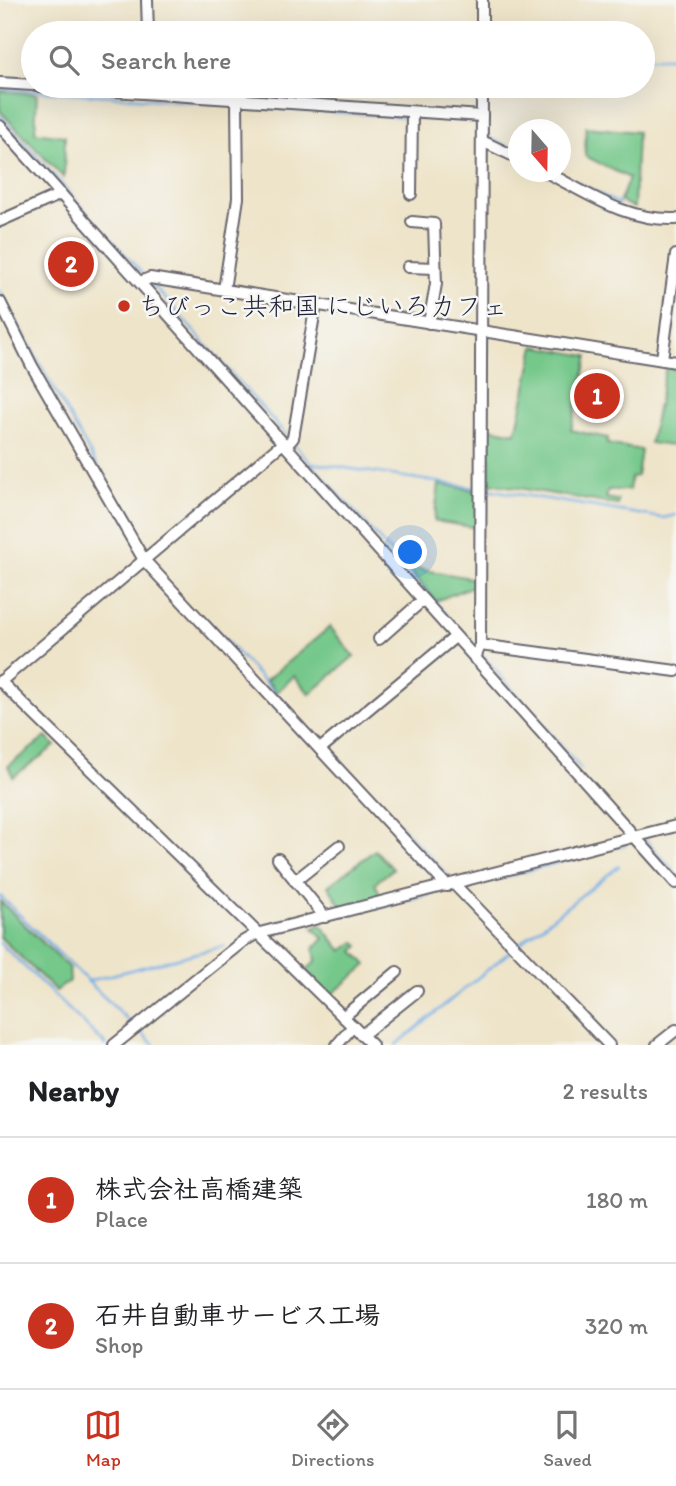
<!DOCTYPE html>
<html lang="en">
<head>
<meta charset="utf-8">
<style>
  :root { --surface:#fff; --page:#f2f2f2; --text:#202124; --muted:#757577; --line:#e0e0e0; --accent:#c8321e }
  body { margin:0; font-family:Itim,"Klee One",sans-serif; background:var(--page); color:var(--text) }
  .compass { position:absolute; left:508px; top:119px; width:63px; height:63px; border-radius:50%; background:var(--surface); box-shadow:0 7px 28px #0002; rotate:160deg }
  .you { position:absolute; left:411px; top:553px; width:24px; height:24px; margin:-18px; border:5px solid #fff; border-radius:50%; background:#1a73e8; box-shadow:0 0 0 10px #1a73e833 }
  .badge { display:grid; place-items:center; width:46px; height:46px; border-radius:50%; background:var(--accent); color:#fff; font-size:23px; font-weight:700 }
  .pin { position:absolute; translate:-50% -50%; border:4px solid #fff; box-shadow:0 2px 7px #0006 }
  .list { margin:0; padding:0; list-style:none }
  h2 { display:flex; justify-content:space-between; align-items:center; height:91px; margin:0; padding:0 28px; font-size:30px }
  h2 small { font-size:23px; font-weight:400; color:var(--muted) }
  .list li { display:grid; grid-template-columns:46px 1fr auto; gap:21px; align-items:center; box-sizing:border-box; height:126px; padding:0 28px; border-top:2px solid var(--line) }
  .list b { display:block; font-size:26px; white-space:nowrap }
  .list p { margin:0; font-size:23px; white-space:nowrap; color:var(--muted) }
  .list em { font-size:23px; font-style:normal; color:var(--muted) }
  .icon { flex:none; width:38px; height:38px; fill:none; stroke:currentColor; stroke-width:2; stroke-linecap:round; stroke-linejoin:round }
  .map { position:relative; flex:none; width:676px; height:1045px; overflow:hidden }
  .search { position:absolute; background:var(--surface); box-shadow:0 7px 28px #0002; left:21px; right:21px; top:21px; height:77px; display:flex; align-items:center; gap:18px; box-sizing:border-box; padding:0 24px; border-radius:38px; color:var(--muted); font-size:26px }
  .sheet { height:343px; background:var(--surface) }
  nav { display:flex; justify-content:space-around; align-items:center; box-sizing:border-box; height:98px; border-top:2px solid var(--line); background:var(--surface); font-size:19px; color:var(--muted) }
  nav a { display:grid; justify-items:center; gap:4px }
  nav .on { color:var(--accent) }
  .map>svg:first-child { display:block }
  .green { fill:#75c88a; stroke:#4c7562; stroke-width:2 }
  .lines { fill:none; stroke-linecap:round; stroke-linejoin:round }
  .stream { stroke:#75afe6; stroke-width:2.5 }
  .minor-casing { stroke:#69666d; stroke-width:14 }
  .minor { stroke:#fff; stroke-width:10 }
  .poi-dot { fill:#c8321e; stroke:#f6f6f2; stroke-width:2.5 }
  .labels { text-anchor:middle; stroke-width:5; stroke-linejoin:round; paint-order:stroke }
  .poi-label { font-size:26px; fill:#22223b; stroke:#f6f6f2; text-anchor:start }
</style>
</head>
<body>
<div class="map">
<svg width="676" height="1045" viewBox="0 0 676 1045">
  <rect width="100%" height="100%" fill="#f6f6f2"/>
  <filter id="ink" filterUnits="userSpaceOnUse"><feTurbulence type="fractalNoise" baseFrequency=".0143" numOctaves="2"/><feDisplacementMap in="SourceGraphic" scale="14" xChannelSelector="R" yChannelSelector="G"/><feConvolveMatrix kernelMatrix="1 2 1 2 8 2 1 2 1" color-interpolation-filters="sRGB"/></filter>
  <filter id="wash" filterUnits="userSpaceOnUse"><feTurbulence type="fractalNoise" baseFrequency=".00686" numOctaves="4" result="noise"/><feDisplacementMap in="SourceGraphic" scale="28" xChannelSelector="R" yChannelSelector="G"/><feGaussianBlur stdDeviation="1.57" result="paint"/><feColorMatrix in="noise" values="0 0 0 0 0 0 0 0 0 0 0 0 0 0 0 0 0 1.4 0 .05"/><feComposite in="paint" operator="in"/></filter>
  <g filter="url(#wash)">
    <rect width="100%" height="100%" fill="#eee4c9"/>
    <g class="green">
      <path d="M 0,91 L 37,94 L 35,132 L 65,136 L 64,178 L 0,111 Z"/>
      <path d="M 586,127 L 637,132 L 634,208 L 620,201 L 629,178 L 585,156 Z"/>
      <path d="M 535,346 L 588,356 L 571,430 L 608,438 L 607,444 L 641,450 L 637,476 L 631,477 L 629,490 L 608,490 L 606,498 L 618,500 L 618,505 L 489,483 L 490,428 L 516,433 Z"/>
      <path d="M 666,367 L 676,369 L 676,427 L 673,446 L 650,443 Z"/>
      <path d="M 439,484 L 479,491 L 478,528 L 434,521 Z"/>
      <path d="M 407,567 L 477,579 L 478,584 L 436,601 Z"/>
      <path d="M 330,627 L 354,656 L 310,694 L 294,676 L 277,692 L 266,680 Z"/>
      <path d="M 46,737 L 55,746 L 13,777 L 8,766 Z"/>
      <path d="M 375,850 L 393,869 L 375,883 L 382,899 L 343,909 L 328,886 Z"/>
      <path d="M 0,901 L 69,968 L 70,981 L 56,991 L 0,937 Z"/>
      <path d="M 321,925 L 342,951 L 355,942 L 359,946 L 354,951 L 367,965 L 331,995 L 306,971 L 316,961 L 314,948 L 324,939 L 313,928 Z"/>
    </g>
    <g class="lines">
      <g class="stream">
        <path d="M 643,57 L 676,57"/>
        <path d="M 0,88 L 234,105"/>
        <path d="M 241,106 L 409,117"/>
        <path d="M 0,116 L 141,272"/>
        <path d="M 415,118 L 475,121"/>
        <path d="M 486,136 L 518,152"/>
        <path d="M 569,178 L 619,204"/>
        <path d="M 152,284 L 288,437"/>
        <path d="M 0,291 L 5,301"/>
        <path d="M 8,307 L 138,539"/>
        <path d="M 319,310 L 374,319"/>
        <path d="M 486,327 L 487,228"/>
        <path d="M 292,442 L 472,643"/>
        <path d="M 313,463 L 476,488"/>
        <path d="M 486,489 L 663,518 L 676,515"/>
        <path d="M 486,514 L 488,335"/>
        <path d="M 208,621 L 322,744"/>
        <path d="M 484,657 L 581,769"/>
        <path d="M 327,749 L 450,878"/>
        <path d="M 646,840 L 676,874"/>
        <path d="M 466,887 L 625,845"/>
        <path d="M 0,896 L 134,1026"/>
        <path d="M 377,908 L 435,893"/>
        <path d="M 0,943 L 106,1045"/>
        <path d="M 518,945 L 619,866"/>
        <path d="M 88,981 L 224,946"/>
        <path d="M 349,1015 L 364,1030"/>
        <path d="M 139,1030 L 154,1045"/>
        <path d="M 369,1034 L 380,1045"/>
        <path d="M 396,1045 L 513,949"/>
      </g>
    </g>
  </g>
  <g filter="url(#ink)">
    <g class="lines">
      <defs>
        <g id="minor">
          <path d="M 147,0 L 148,33"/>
          <path d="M 482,33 L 482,0"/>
          <path d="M 0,83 L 33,85"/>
          <path d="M 39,86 L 482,116"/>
          <path d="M 0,126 L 676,883"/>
          <path d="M 482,141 L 518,158"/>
          <path d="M 546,172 C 589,194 626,221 676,219"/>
          <path d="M 411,194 L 412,112"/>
          <path d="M 0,221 L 61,194"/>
          <path d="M 412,222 L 434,224 L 436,284 L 429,323"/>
          <path d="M 408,267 L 435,268"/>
          <path d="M 140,282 L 150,278 L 676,362"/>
          <path d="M 224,290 L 238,198 L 237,101"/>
          <path d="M 0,302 L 32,366 L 144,560 L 283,443"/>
          <path d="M 662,359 L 676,255"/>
          <path d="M 286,446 L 293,438 L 316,304"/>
          <path d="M 379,639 L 423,600"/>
          <path d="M 480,645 L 676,671"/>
          <path d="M 475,659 L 480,645 L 482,86"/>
          <path d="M 0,681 L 372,1045"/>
          <path d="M 0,682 L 144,560 L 447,886"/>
          <path d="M 320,749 L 455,637"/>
          <path d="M 278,859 L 325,917"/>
          <path d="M 295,881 L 339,846"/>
          <path d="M 454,884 L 609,1045"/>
          <path d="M 343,1017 L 397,972"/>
          <path d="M 362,1035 L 417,991"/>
          <path d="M 114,1045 L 242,942 L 256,934 L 676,826"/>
          <path d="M 337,1045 L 353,1026"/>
          <path d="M 657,1045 L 676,1030"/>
        </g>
      </defs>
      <use href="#minor" class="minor-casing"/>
      <use href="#minor" class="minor"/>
    </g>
  </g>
  <circle class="poi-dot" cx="124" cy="306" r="7"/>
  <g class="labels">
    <g class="poi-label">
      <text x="138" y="315">ちびっこ共和国 にじいろカフェ</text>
    </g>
  </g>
</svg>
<svg class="compass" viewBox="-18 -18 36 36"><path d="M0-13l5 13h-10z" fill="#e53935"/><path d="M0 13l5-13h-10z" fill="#757577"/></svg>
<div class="you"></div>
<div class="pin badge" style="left:597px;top:396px">1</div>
<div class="pin badge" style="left:71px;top:264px">2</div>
<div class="search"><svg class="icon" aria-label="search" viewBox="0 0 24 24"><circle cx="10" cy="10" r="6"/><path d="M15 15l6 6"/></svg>Search here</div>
</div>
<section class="sheet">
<h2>Nearby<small>2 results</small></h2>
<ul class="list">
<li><span class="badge">1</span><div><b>株式会社高橋建築</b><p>Place</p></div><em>180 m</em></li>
<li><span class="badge">2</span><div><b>石井自動車サービス工場</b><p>Shop</p></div><em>320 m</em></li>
</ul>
</section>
<nav>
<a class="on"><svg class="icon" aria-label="map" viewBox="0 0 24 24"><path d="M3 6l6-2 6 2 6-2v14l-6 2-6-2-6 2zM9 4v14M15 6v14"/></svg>Map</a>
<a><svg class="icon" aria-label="directions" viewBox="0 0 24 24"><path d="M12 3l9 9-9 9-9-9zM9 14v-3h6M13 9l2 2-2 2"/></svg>Directions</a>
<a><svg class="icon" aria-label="saved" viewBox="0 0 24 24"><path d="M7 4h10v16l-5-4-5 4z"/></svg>Saved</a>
</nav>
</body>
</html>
